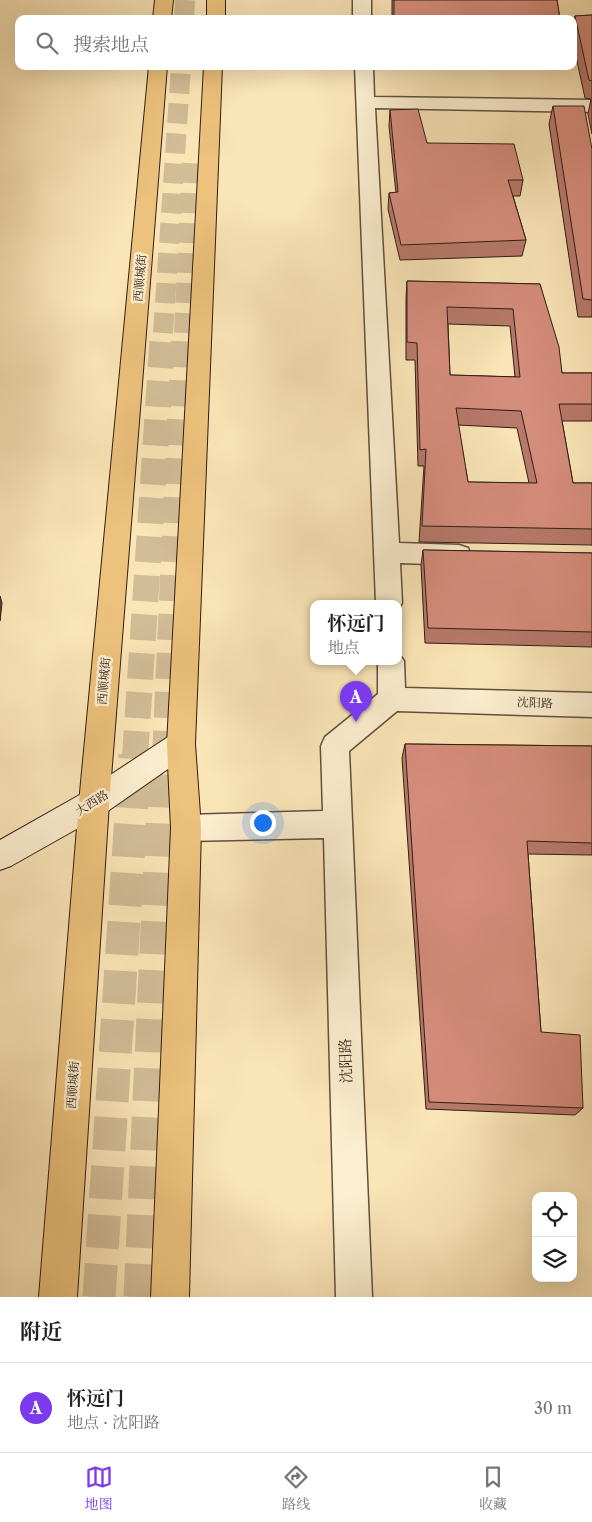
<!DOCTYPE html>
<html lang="zh">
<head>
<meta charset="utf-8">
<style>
  :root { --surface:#fff; --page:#f2f2f2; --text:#202124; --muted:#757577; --line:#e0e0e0; --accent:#7c3aed }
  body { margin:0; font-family:"Libre Caslon Text","Noto Serif SC",serif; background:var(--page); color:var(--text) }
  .controls { position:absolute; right:15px; bottom:15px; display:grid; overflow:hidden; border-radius:10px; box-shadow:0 5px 20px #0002 }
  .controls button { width:45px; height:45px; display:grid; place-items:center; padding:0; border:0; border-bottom:1px solid var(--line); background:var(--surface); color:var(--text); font:25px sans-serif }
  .you { position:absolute; left:262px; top:822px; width:18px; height:18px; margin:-12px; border:4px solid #fff; border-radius:50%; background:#1a73e8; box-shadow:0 0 0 8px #1a73e833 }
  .badge { display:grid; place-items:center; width:32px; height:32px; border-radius:50%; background:var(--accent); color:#fff; font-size:16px; font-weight:700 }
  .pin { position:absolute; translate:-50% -41px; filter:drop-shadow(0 1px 2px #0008) }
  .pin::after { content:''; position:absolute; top:26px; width:18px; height:15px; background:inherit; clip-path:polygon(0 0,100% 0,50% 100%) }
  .popup { position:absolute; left:310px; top:600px; width:92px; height:65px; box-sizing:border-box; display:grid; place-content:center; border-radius:10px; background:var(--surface); filter:drop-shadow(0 1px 4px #0005); font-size:16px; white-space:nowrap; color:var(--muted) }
  .popup b { font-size:19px; color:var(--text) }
  .popup::after { content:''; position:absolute; left:50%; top:100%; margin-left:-10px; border:10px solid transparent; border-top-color:var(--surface) }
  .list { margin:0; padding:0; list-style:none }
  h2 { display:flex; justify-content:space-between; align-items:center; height:65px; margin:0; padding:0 20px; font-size:21px }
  h2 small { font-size:16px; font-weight:400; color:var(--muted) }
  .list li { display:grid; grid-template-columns:32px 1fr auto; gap:15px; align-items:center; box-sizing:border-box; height:90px; padding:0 20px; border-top:1px solid var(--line) }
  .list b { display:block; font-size:19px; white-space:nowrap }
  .list p { margin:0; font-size:16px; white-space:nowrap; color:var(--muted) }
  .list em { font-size:16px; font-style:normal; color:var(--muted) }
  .icon { flex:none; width:28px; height:28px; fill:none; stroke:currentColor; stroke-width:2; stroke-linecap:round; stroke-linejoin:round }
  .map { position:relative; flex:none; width:592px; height:1297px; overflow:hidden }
  .search { position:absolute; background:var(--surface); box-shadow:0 5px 20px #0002; left:15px; right:15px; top:15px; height:55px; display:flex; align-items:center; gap:12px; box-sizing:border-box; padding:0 18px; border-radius:10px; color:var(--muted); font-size:19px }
  .sheet { height:155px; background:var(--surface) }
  nav { display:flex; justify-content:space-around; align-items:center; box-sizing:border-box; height:70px; border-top:1px solid var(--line); background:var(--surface); font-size:14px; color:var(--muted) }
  nav a { display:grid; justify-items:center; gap:2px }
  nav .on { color:var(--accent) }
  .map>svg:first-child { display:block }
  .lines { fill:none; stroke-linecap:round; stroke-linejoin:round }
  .trunk-tunnel-far2 { stroke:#d2bd97; stroke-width:20; stroke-dasharray:20 10; stroke-linecap:butt }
  .trunk-tunnel-far1 { stroke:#d2bd97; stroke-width:26; stroke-dasharray:26 13; stroke-linecap:butt }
  .trunk-tunnel { stroke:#d2bd97; stroke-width:33; stroke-dasharray:33 16; stroke-linecap:butt }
  .minor-casing { stroke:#624f3e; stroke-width:3 }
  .secondary-casing { stroke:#301d15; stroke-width:2 }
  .primary-casing { stroke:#301d15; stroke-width:2 }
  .minor { fill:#fceed0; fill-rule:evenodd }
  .secondary { fill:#fceed0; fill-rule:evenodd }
  .primary { fill:#edc27c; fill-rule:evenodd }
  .wall { fill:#b7796b; stroke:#301d15; fill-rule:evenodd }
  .shaded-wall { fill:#956357; stroke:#301d15 }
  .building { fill:#d58d7c; stroke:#301d15; fill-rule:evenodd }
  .labels { text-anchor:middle; stroke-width:5; stroke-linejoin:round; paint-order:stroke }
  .street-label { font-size:12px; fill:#301d15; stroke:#fceed0 }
  .near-street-label { font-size:15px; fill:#301d15; stroke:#fceed0 }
</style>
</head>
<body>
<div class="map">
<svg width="592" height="1297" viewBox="0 0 592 1297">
  <rect width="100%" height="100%" fill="#fae5b7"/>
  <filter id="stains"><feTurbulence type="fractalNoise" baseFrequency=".004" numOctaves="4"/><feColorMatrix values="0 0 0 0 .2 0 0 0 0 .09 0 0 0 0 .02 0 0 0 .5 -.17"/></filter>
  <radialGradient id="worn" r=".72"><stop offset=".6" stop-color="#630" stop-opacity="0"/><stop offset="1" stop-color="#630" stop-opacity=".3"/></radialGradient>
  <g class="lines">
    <g class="trunk-tunnel-far2">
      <path d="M 184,19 L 185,0"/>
      <path d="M 163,333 L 181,66"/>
      <path d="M 184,333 L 192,157"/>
    </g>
    <g class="trunk-tunnel-far1">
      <path d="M 135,757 L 163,332"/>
      <path d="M 165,757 L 184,332"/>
    </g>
    <g class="trunk-tunnel">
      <path d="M 99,1297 L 135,755"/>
      <path d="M 140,1297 L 165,755"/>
    </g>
    <defs>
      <g id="minor">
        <rect x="353" y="0" width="18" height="19"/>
        <path d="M 355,66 L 373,66 L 374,97 L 592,100 L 592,112 L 375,108 L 399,543 L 459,545 L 468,548 L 471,555 L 468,562 L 459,565 L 400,563 L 402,603 L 398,610 L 398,603 L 376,603 Z"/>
        <path d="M 398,652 L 404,661 L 405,688 L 592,693 L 592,717 L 397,711 L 349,751 L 372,1297 L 336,1297 L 324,838 L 186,841 L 176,837 L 172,828 L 176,819 L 186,815 L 323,811 L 321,746 L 325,737 L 378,694 L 378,661 L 398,661 Z"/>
      </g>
      <path id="secondary" d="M 181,731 L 191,735 L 195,744 L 191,753 L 105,813 L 11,866 L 0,870 L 0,840 L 83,793 L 171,735 Z"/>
      <g id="primary">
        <path d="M 155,0 L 173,0 L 171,19 L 153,19 Z"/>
        <rect x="207" y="0" width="18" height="19"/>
        <path d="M 149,66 L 167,66 L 109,803 L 77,1297 L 39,1297 L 79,803 Z"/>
        <path d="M 204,66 L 222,66 L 195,744 L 201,828 L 189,1297 L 151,1297 L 171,828 L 167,744 Z"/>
      </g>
    </defs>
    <use href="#minor" class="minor-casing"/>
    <use href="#secondary" class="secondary-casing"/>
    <use href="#primary" class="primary-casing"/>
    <use href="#minor" class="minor"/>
    <use href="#secondary" class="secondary"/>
    <use href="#primary" class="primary"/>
  </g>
  <g class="wall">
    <path d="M 392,0 L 557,0 L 560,19 L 392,19 Z"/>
    <path d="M 592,15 L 592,134 L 588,114 L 591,99 L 585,98 L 573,43 L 573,24 L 575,16 Z"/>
    <path d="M 553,106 L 592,149 L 592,317 L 578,317 L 549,124 Z"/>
    <path d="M 390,110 L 427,143 L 523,180 L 520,196 L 513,196 L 526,240 L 522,256 L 400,260 L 388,209 L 389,193 L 396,193 L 389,126 Z"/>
    <path d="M 407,281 L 540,284 L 562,373 L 592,373 L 592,421 L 562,421 L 573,483 L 592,483 L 592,545 L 419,542 L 424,466 L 418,466 L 415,360 L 406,360 L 406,298 ZM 448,324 L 510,326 L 515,377 L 450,375 ZM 458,425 L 517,428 L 529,483 L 468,482 Z"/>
    <path d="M 423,550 L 592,553 L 592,647 L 425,643 L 421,565 Z"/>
    <path d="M 405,744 L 592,746 L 592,855 L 528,854 L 541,1032 L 583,1108 L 575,1115 L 426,1109 L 402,758 Z"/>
  </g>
  <path class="shaded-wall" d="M 0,596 L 2,603 L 0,621 Z"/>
  <g class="building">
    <path d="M 394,0 L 557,0 L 560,19 L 394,17 Z"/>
    <path d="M 592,15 L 592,81 L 589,80 L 575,16 Z"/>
    <path d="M 553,106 L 584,106 L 592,149 L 592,300 L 583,299 Z"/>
    <path d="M 418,109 L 427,143 L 514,144 L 523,180 L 508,180 L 526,240 L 401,245 L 389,193 L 398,192 L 390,110 Z"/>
    <path d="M 407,281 L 540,284 L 559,347 L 562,373 L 592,373 L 592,404 L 559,404 L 573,483 L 592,483 L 592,529 L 422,526 L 426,449 L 420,450 L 417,343 L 407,342 ZM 447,307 L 513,309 L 520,377 L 450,375 ZM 456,408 L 521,411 L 537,483 L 468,482 Z"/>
    <path d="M 423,550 L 592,553 L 592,632 L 428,628 Z"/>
    <path d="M 405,744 L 592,746 L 592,843 L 527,841 L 541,1032 L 580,1035 L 583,1108 L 429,1102 Z"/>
  </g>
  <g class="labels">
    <g class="street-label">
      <text transform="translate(140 278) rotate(-85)" y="4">西顺城街</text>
      <text transform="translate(104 681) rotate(-85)" y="4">西顺城街</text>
      <text transform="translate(535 703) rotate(2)" y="4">沈阳路</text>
      <text transform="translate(92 803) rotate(-32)" y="4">大西路</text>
      <text transform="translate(73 1085) rotate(-86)" y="4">西顺城街</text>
    </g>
    <g class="near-street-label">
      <text transform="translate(346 1061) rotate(-92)" y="5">沈阳路</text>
    </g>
  </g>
  <rect width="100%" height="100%" filter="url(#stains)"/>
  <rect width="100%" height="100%" fill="url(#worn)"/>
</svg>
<div class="controls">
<button><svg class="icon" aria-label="locate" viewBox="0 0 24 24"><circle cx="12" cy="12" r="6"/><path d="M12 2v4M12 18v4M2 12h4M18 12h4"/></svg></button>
<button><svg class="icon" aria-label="layers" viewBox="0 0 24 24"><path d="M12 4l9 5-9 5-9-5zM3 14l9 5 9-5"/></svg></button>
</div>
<div class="you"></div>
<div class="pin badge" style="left:356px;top:722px">A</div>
<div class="popup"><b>怀远门</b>地点</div>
<div class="search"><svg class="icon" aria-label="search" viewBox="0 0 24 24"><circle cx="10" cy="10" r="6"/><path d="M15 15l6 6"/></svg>搜索地点</div>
</div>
<section class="sheet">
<h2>附近<small></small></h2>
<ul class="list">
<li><span class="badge">A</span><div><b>怀远门</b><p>地点 · 沈阳路</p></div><em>30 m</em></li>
</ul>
</section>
<nav>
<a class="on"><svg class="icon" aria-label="map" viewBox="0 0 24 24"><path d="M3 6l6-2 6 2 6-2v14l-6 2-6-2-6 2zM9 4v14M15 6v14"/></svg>地图</a>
<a><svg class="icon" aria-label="directions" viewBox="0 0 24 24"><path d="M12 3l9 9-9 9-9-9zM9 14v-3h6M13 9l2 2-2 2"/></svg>路线</a>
<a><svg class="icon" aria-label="saved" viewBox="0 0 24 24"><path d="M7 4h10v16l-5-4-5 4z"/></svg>收藏</a>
</nav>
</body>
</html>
